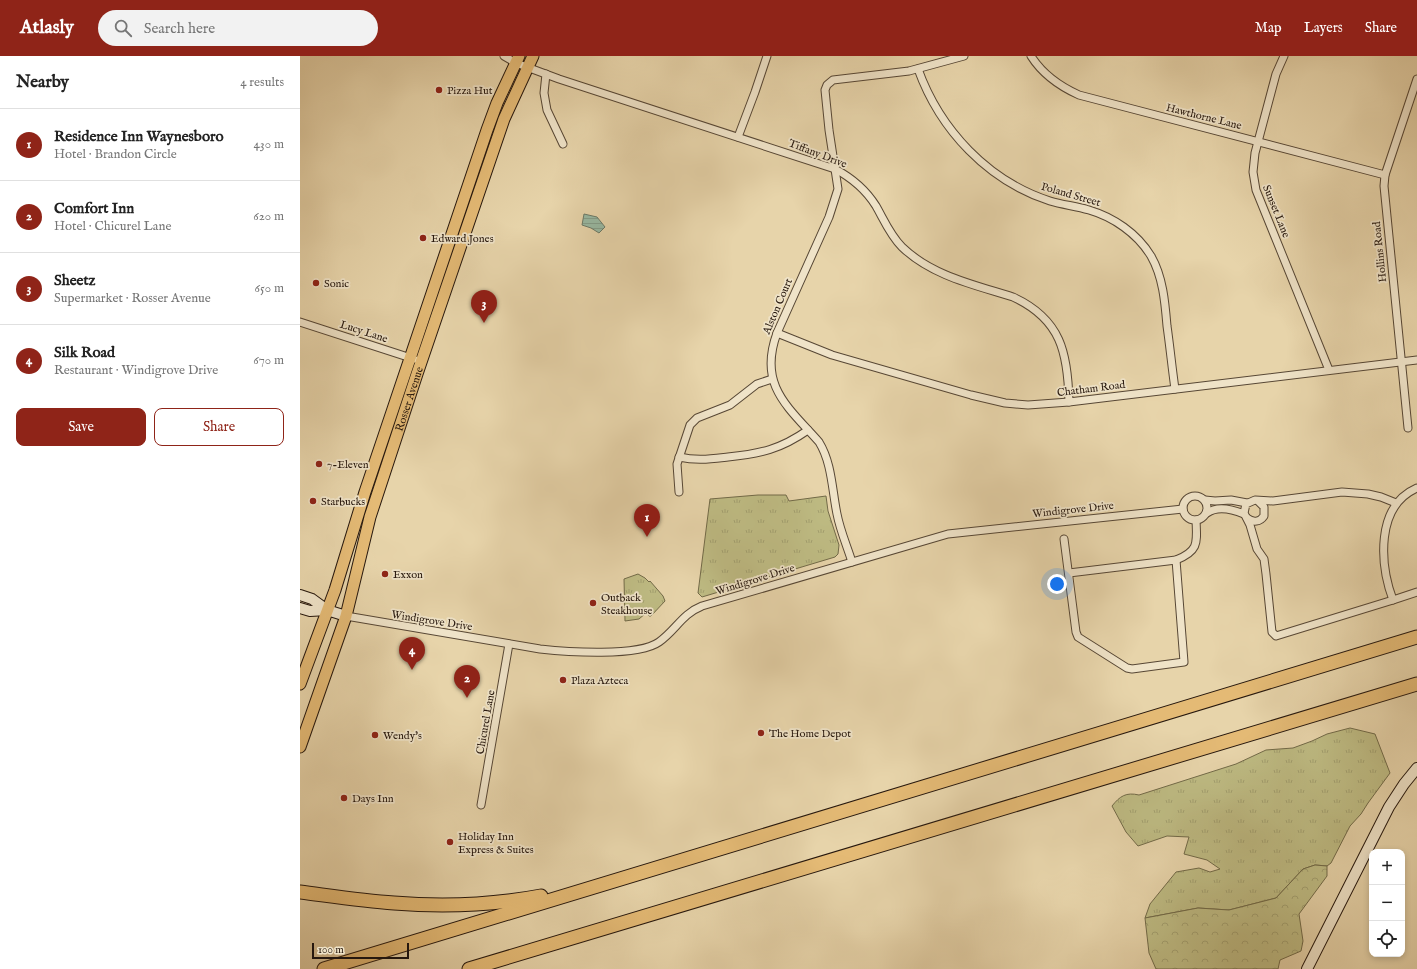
<!DOCTYPE html>
<html lang="en">
<head>
<meta charset="utf-8">
<style>
  :root { --surface:#fff; --page:#f2f2f2; --text:#222; --muted:#767676; --line:#e0e0e0; --accent:#8f2418 }
  body { margin:0; font-family:"IM FELL English",serif; background:var(--page); color:var(--text) }
  .controls { position:absolute; right:12px; bottom:12px; display:grid; overflow:hidden; border-radius:8px; box-shadow:0 2px 6px #0003 }
  .controls button { width:36px; height:36px; display:grid; place-items:center; padding:0; border:0; border-bottom:1px solid var(--line); background:var(--surface); color:var(--text); font:20px sans-serif }
  .scale { position:absolute; left:12px; bottom:10px; width:97px; box-sizing:border-box; padding-left:4px; border:2px solid #27180e; border-top:0; font-size:11px; line-height:14px; white-space:nowrap; color:#27180e; -webkit-text-stroke:3px #efe3c8; paint-order:stroke }
  .you { position:absolute; left:757px; top:528px; width:14px; height:14px; margin:-10px; border:3px solid #fff; border-radius:50%; background:#1a73e8; box-shadow:0 0 0 6px #1a73e833 }
  .badge { display:grid; place-items:center; width:26px; height:26px; border-radius:50%; background:var(--accent); color:#fff; font-size:13px; font-weight:700 }
  .pin { position:absolute; translate:-50% -33px; filter:drop-shadow(0 1px 2px #0008) }
  .pin::after { content:''; position:absolute; top:21px; width:14px; height:12px; background:inherit; clip-path:polygon(0 0,100% 0,50% 100%) }
  .list { margin:0; padding:0; list-style:none }
  h2 { display:flex; justify-content:space-between; align-items:center; height:52px; margin:0; padding:0 16px; font-size:17px }
  h2 small { font-size:13px; font-weight:400; color:var(--muted) }
  .list li { display:grid; grid-template-columns:26px 1fr auto; gap:12px; align-items:center; box-sizing:border-box; height:72px; padding:0 16px; border-top:1px solid var(--line) }
  .list b { display:block; font-size:15px; white-space:nowrap }
  .list p { margin:0; font-size:13px; white-space:nowrap; color:var(--muted) }
  .list em { font-size:13px; font-style:normal; color:var(--muted) }
  .actions { display:flex; gap:8px; padding:12px 16px }
  .actions a { flex:1; padding:9px 0; border:1px solid var(--accent); border-radius:8px; text-align:center; font-size:14px; color:var(--accent) }
  .actions .main { background:var(--accent); color:#fff }
  .icon { flex:none; width:22px; height:22px; fill:none; stroke:currentColor; stroke-width:2; stroke-linecap:round; stroke-linejoin:round }
  .map { position:relative; flex:none; width:1117px; height:913px; overflow:hidden }
  header { display:flex; align-items:center; gap:24px; box-sizing:border-box; height:56px; padding:0 20px; background:var(--accent); color:#fff }
  header strong { font-size:19px }
  nav { display:flex; gap:22px; margin-inline-start:auto; font-size:14px }
  .search { width:280px; height:36px; background:var(--page); display:flex; align-items:center; gap:10px; box-sizing:border-box; padding:0 14px; border-radius:22px; color:var(--muted); font-size:15px }
  main { display:flex }
  aside { flex:1; background:var(--surface) }
  .map>svg:first-child { display:block }
  .grass { fill:url(#grass-tufts); stroke:#726a48 }
  .forest { fill:url(#forest-crowns); stroke:#726a48 }
  .water { fill:url(#water-rules); stroke:#6b7967 }
  .lines { fill:none; stroke-linecap:round; stroke-linejoin:round }
  .street-casing { stroke:#574735; stroke-width:9 }
  .secondary-casing { stroke:#27180e; stroke-width:12 }
  .primary-casing { stroke:#27180e; stroke-width:13 }
  .highway-casing { stroke:#27180e; stroke-width:15 }
  .street { stroke:#efe3c8; stroke-width:7 }
  .secondary { stroke:#efe3c8; stroke-width:10 }
  .primary { stroke:#e4ba75; stroke-width:11 }
  .highway { stroke:#e4ba75; stroke-width:13 }
  .poi-dot { fill:#8f2418; stroke:#efe3c8; stroke-width:1.5 }
  .labels { text-anchor:middle; stroke-width:3.5; stroke-linejoin:round; paint-order:stroke }
  .poi-label { font-size:11px; fill:#27180e; stroke:#efe3c8; text-anchor:start }
  .street-label { font-size:11px; fill:#27180e; stroke:#efe3c8 }
</style>
</head>
<body>
<header>
<strong>Atlasly</strong>
<div class="search"><svg class="icon" aria-label="search" viewBox="0 0 24 24"><circle cx="10" cy="10" r="6"/><path d="M15 15l6 6"/></svg>Search here</div>
<nav><a>Map</a><a>Layers</a><a>Share</a></nav>
</header>
<main>
<aside>
<h2>Nearby<small>4 results</small></h2>
<ul class="list">
<li><span class="badge">1</span><div><b>Residence Inn Waynesboro</b><p>Hotel · Brandon Circle</p></div><em>430 m</em></li>
<li><span class="badge">2</span><div><b>Comfort Inn</b><p>Hotel · Chicurel Lane</p></div><em>620 m</em></li>
<li><span class="badge">3</span><div><b>Sheetz</b><p>Supermarket · Rosser Avenue</p></div><em>650 m</em></li>
<li><span class="badge">4</span><div><b>Silk Road</b><p>Restaurant · Windigrove Drive</p></div><em>670 m</em></li>
</ul>
<div class="actions"><a class="main">Save</a><a>Share</a></div>
</aside>
<div class="map">
<svg width="1117" height="913" viewBox="0 0 1117 913">
  <defs>
    <pattern id="grass-tufts" width="24" height="20" patternUnits="userSpaceOnUse"><rect width="24" height="20" fill="#bebb83"/><path d="M3 7l-1-3M5 7V3M7 7l1-3M15 17l-1-3M17 17v-4M19 17l1-3" fill="none" stroke="#a3a070"/></pattern>
    <pattern id="forest-crowns" width="20" height="18" patternUnits="userSpaceOnUse"><rect width="20" height="18" fill="#bebb83"/><path d="M2 6a3 3 0 1 1 6 0M12 15a3 3 0 1 1 6 0" fill="none" stroke="#a3a070"/></pattern>
    <pattern id="water-rules" width="6" height="5" patternUnits="userSpaceOnUse"><rect width="6" height="5" fill="#98b9a3"/><path d="M0 2.5h6" fill="none" stroke="#839e8b"/></pattern>
  </defs>
  <rect width="100%" height="100%" fill="#e7d4aa"/>
  <filter id="stains"><feTurbulence type="fractalNoise" baseFrequency=".005" numOctaves="4"/><feColorMatrix values="0 0 0 0 .2 0 0 0 0 .09 0 0 0 0 .02 0 0 0 .5 -.17"/></filter>
  <radialGradient id="worn" r=".72"><stop offset=".6" stop-color="#630" stop-opacity="0"/><stop offset="1" stop-color="#630" stop-opacity=".3"/></radialGradient>
  <g class="grass">
    <path d="M 458,439 L 486,439 L 489,445 L 526,440 L 528,455 L 539,489 L 538,498 L 535,501 L 402,541 L 398,537 L 410,443 Z"/>
    <path d="M 338,518 L 345,522 L 349,526 L 350,525 L 363,540 L 365,545 L 351,560 L 349,560 L 346,557 L 339,563 L 325,565 L 324,523 Z"/>
    <path d="M 1050,672 L 1075,678 L 1090,717 L 1068,747 L 1061,758 L 1050,770 L 1031,807 L 1027,810 L 1015,809 L 1003,813 L 976,842 L 929,854 L 898,852 L 845,862 L 850,848 L 876,816 L 899,812 L 910,816 L 920,813 L 907,804 L 884,798 L 889,781 L 867,780 L 838,790 L 826,776 L 812,750 C 820,740 826,736 839,739 L 936,708 L 966,694 L 993,692 L 1012,685 L 1027,678 Z"/>
  </g>
  <path class="forest" d="M 1015,809 L 1027,810 L 1027,820 L 999,858 L 1003,885 L 1001,895 L 980,904 L 978,913 L 856,913 L 849,897 L 845,862 L 898,852 L 929,854 L 976,842 L 1003,813 Z"/>
  <path class="water" d="M 284,158 L 297,161 L 305,171 L 299,177 L 291,172 L 282,169 Z"/>
  <g class="lines">
    <defs>
      <g id="street">
        <path d="M 204,0 L 216,7 L 259,23 L 535,113 C 552,122 566,134 576,150 C 584,164 590,179 602,191 C 632,220 675,229 713,241 C 761,263 768,297 769,346"/>
        <path d="M 731,0 C 743,19 759,30 779,39 L 1085,119"/>
        <path d="M 984,0 L 976,18 L 955,97 L 953,116 L 956,134 L 1029,314"/>
        <path d="M 618,13 C 640,74 688,125 750,145 C 763,149 776,150 789,154 C 813,161 837,177 851,200 C 863,221 865,246 867,270 C 870,291 872,312 875,333"/>
        <path d="M 246,18 L 244,37 L 247,54 L 263,88"/>
        <path d="M 438,81 L 455,36 L 467,0"/>
        <path d="M 0,266 L 114,303"/>
        <path d="M 477,277 L 532,299 L 671,339 L 705,347 L 728,349 L 769,346 L 1117,304"/>
        <path d="M 1108,372 L 1084,130 L 1085,119 L 1117,23"/>
        <path d="M 379,401 C 397,405 410,403 428,401 C 460,398 481,393 508,374"/>
        <path d="M 1117,432 C 1075,450 1080,509 1093,544 L 1117,536"/>
        <path d="M 379,436 L 377,408 L 390,369 L 397,362 L 430,349 L 457,328 L 472,323"/>
        <circle cx="895" cy="452" r="12"/>
        <path d="M 905,444 L 915,445 L 931,444 L 947,447"/>
        <path d="M 907,457 C 918,449 932,453 944,458"/>
        <path d="M 947,462 C 953,467 960,466 964,460 L 964,451 L 958,445"/>
        <path d="M 764,483 L 776,576 L 778,581 L 827,612 L 832,613 L 884,606 L 876,504"/>
        <path d="M 552,506 C 547,490 540,474 537,458 C 532,434 532,407 519,386 C 487,350 458,329 477,277 L 529,161 L 538,133 L 529,74 L 525,34 L 527,29 L 533,24 L 609,15 L 664,0"/>
        <path d="M 769,517 L 876,504 C 899,495 897,487 896,464"/>
        <path d="M 1093,544 L 976,580 L 972,576 L 966,518 L 964,503 L 957,493 L 950,469 L 944,457 L 946,448 L 955,444 L 973,445 L 1042,436 L 1068,438 L 1081,441 L 1096,447"/>
        <path d="M 46,560 L 240,593 C 267,596 338,601 359,586 C 376,574 382,558 402,550 L 648,478 L 883,453"/>
        <path d="M 181,749 L 209,588"/>
      </g>
      <g id="secondary">
        <path d="M 0,539 L 12,543 L 27,554"/>
        <path d="M 0,552 L 10,555 L 27,554 L 46,560"/>
        <path d="M 1007,913 L 1089,751 L 1104,728 L 1117,712"/>
      </g>
      <g id="primary">
        <path d="M 0,628 L 35,534 L 65,436 L 187,74 L 197,47 L 219,0"/>
        <path id="s1" d="M 0,691 L 46,560 L 70,461 L 117,318 L 204,63 L 233,0"/>
      </g>
      <g id="highway">
        <path d="M 0,836 C 31,840 63,845 94,847 C 143,851 193,849 241,840"/>
        <path d="M 24,913 L 1117,581"/>
        <path d="M 169,913 L 1117,628"/>
      </g>
    </defs>
    <use href="#street" class="street-casing"/>
    <use href="#secondary" class="secondary-casing"/>
    <use href="#primary" class="primary-casing"/>
    <use href="#highway" class="highway-casing"/>
    <use href="#street" class="street"/>
    <use href="#secondary" class="secondary"/>
    <use href="#primary" class="primary"/>
    <use href="#highway" class="highway"/>
  </g>
  <g class="poi-dot">
    <circle cx="139" cy="34" r="4"/>
    <circle cx="123" cy="182" r="4"/>
    <circle cx="16" cy="227" r="4"/>
    <circle cx="19" cy="408" r="4"/>
    <circle cx="13" cy="445" r="4"/>
    <circle cx="85" cy="518" r="4"/>
    <circle cx="293" cy="547" r="4"/>
    <circle cx="263" cy="624" r="4"/>
    <circle cx="461" cy="677" r="4"/>
    <circle cx="75" cy="679" r="4"/>
    <circle cx="44" cy="742" r="4"/>
    <circle cx="150" cy="786" r="4"/>
  </g>
  <g class="labels">
    <g class="poi-label">
      <text x="147" y="38">Pizza Hut</text>
      <text x="131" y="186">Edward Jones</text>
      <text x="24" y="231">Sonic</text>
      <text x="27" y="412">7-Eleven</text>
      <text x="21" y="449">Starbucks</text>
      <text x="93" y="522">Exxon</text>
      <text x="301" y="545">Outback<tspan x="301" dy="13">Steakhouse</tspan></text>
      <text x="271" y="628">Plaza Azteca</text>
      <text x="469" y="681">The Home Depot</text>
      <text x="83" y="683">Wendy's</text>
      <text x="52" y="746">Days Inn</text>
      <text x="158" y="784">Holiday Inn<tspan x="158" dy="13">Express &amp; Suites</tspan></text>
    </g>
    <g class="street-label">
      <text transform="translate(904 60) rotate(14)" y="4">Hawthorne Lane</text>
      <text transform="translate(518 97) rotate(21)" y="4">Tiffany Drive</text>
      <text transform="translate(771 138) rotate(16)" y="4">Poland Street</text>
      <text transform="translate(977 155) rotate(68)" y="4">Sunset Lane</text>
      <text transform="translate(1079 196) rotate(-96)" y="4">Hollins Road</text>
      <text transform="translate(477 250) rotate(-67)" y="4">Alston Court</text>
      <text transform="translate(64 275) rotate(18)" y="4">Lucy Lane</text>
      <text transform="translate(791 332) rotate(-7)" y="4">Chatham Road</text>
      <text dy="4" stroke="none"><textPath href="#s1" startOffset="365">Rosser Avenue</textPath></text>
      <text transform="translate(773 453) rotate(-6)" y="4">Windigrove Drive</text>
      <text transform="translate(455 523) rotate(-17)" y="4">Windigrove Drive</text>
      <text transform="translate(132 564) rotate(9)" y="4">Windigrove Drive</text>
      <text transform="translate(185 666) rotate(-80)" y="4">Chicurel Lane</text>
    </g>
  </g>
  <rect width="100%" height="100%" filter="url(#stains)"/>
  <rect width="100%" height="100%" fill="url(#worn)"/>
</svg>
<div class="controls">
<button>+</button>
<button>−</button>
<button><svg class="icon" aria-label="locate" viewBox="0 0 24 24"><circle cx="12" cy="12" r="6"/><path d="M12 2v4M12 18v4M2 12h4M18 12h4"/></svg></button>
</div>
<div class="scale">100 m</div>
<div class="you"></div>
<div class="pin badge" style="left:347px;top:481px">1</div>
<div class="pin badge" style="left:167px;top:642px">2</div>
<div class="pin badge" style="left:184px;top:267px">3</div>
<div class="pin badge" style="left:112px;top:614px">4</div>
</div>
</main>
</body>
</html>
